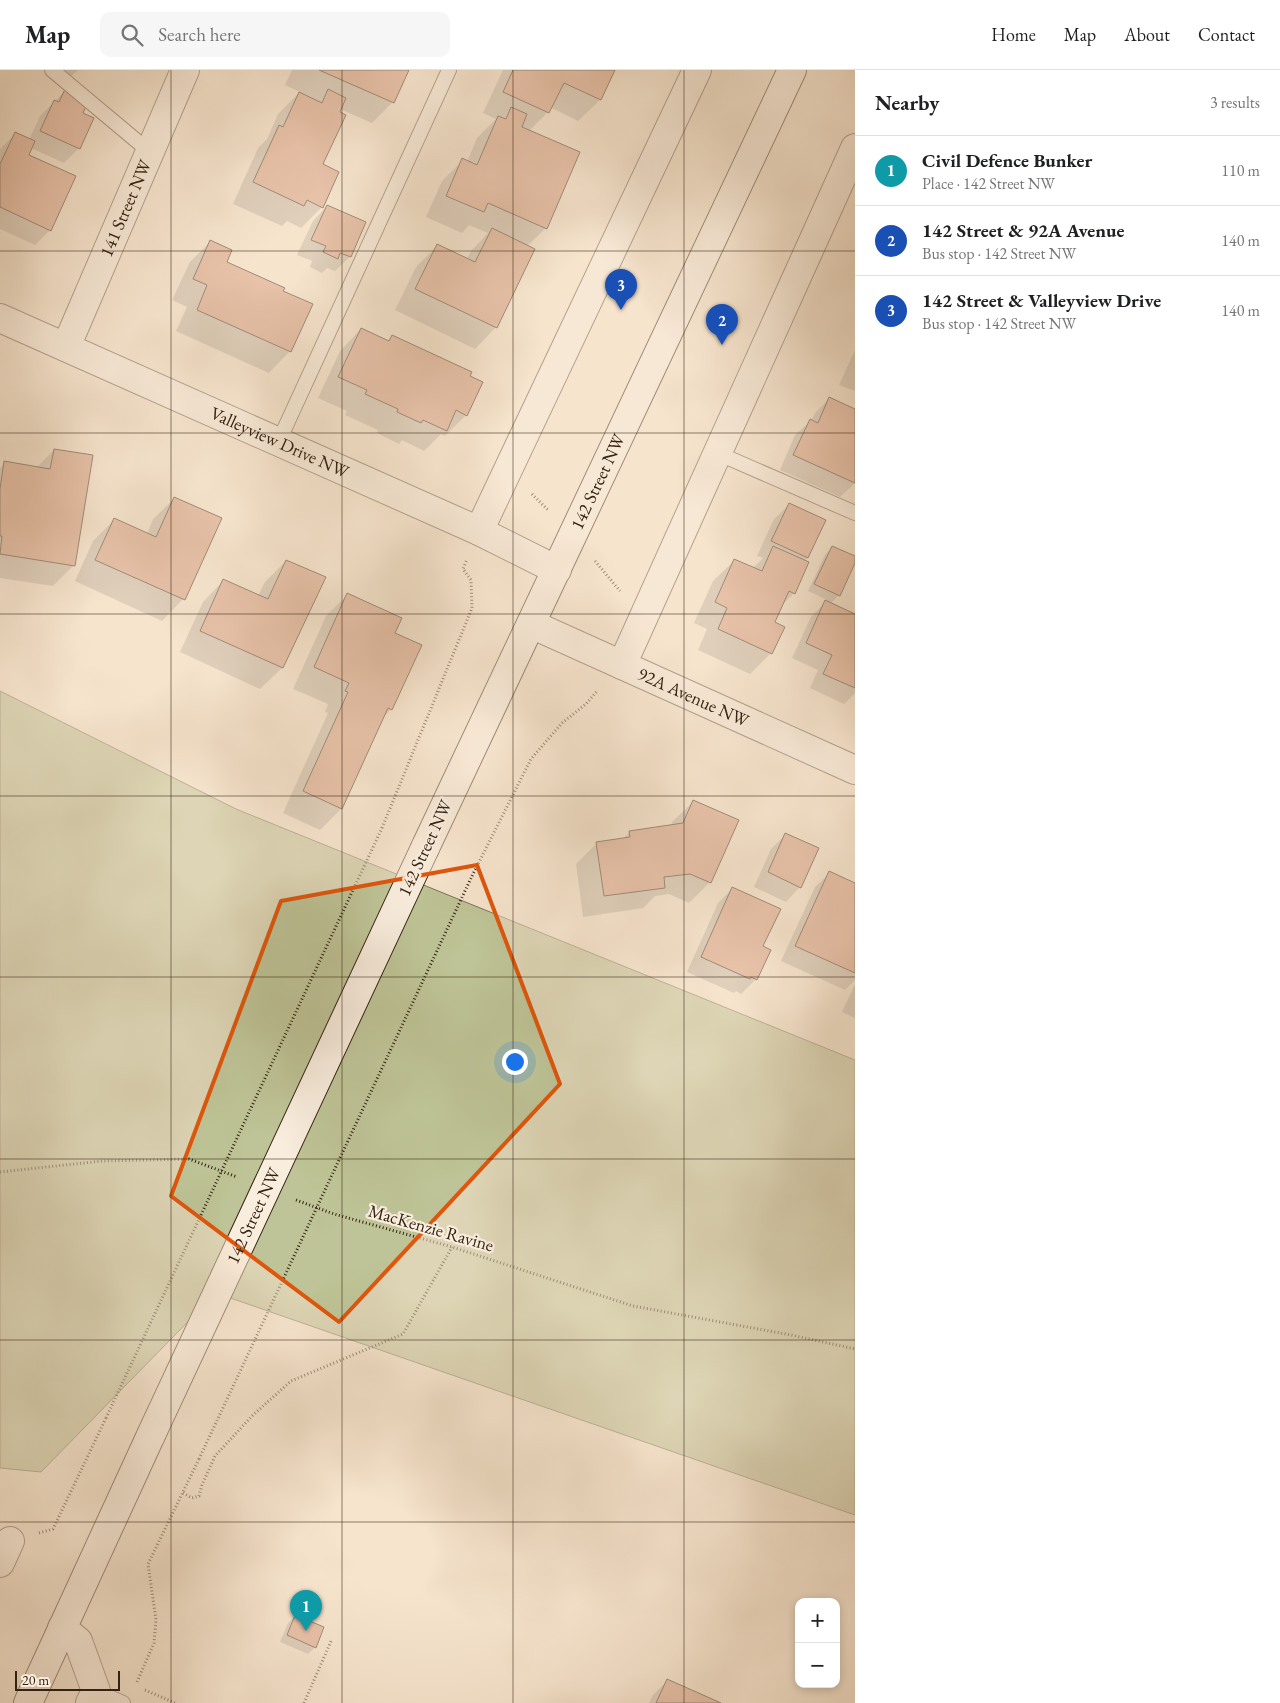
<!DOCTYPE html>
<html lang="en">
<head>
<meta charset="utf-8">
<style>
  :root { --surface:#fff; --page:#f6f6f6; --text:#202124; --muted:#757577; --line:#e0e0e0; --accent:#b45309 }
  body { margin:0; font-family:"EB Garamond",serif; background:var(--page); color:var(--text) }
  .controls { position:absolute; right:15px; bottom:15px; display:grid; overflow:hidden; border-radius:10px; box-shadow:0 2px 8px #0003 }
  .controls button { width:45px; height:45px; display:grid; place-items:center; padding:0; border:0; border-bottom:1px solid var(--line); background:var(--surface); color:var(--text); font:25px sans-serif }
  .scale { position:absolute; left:15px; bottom:12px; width:105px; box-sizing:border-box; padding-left:5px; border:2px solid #352312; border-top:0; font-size:14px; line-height:18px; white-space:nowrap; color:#352312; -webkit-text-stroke:4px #f9edde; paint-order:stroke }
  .you { position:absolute; left:514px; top:991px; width:18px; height:18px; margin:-12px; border:4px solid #fff; border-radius:50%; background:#1a73e8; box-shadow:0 0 0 8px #1a73e833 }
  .badge { display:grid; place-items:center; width:32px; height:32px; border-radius:50%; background:var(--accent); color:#fff; font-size:16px; font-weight:700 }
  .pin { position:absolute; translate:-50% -41px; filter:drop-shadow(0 1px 2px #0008) }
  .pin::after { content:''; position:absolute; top:26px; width:18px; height:15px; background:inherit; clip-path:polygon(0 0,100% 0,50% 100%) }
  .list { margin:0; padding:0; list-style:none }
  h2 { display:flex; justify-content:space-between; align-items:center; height:65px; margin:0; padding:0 20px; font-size:21px }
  h2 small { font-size:16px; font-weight:400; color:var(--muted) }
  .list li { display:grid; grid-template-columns:32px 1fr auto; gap:15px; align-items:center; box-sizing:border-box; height:70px; padding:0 20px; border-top:1px solid var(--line) }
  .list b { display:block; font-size:19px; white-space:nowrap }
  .list p { margin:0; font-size:16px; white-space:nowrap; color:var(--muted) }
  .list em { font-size:16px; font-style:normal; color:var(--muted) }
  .icon { flex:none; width:28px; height:28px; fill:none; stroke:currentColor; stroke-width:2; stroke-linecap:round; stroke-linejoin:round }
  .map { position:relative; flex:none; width:855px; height:1633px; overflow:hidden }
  header { display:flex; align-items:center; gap:30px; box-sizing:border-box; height:70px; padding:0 25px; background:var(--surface); border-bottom:1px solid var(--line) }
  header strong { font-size:24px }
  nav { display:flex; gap:28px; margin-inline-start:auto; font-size:18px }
  .search { width:350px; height:45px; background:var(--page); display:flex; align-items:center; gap:12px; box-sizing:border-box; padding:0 18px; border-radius:10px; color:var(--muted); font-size:19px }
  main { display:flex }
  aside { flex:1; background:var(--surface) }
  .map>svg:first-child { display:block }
  .green { fill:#bec497; stroke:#7a7454 }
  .shadow { fill:#0003 }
  .building { fill:#d89a7d; stroke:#352312 }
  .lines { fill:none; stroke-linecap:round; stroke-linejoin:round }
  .service-casing { stroke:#655341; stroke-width:16 }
  .minor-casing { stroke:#655341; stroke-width:30 }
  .secondary-casing { stroke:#352312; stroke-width:30 }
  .path { stroke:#352312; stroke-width:3; stroke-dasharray:1 2.5; stroke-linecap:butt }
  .service { stroke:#f9edde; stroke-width:14 }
  .minor { stroke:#f9edde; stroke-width:28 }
  .secondary { stroke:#f9edde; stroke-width:28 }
  .secondary-bridge-casing { stroke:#352312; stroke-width:30; stroke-linecap:butt }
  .path-bridge { stroke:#352312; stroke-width:3; stroke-dasharray:1 2.5; stroke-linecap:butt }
  .secondary-bridge { stroke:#f9edde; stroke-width:28 }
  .marked { fill:none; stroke:#df560c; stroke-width:4; stroke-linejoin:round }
  .grid { fill:none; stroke:#352312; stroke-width:1; stroke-opacity:0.55 }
  .labels { text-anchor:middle; stroke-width:4.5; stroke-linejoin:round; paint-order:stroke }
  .street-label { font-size:18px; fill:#352312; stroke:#f9edde }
</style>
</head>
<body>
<header>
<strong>Map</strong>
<div class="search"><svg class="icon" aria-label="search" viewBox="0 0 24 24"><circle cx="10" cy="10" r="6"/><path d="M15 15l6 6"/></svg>Search here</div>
<nav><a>Home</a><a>Map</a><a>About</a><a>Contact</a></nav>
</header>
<main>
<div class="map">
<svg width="855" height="1633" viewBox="0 0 855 1633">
  <rect width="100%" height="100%" fill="#f6e4cd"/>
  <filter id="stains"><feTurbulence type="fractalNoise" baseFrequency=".004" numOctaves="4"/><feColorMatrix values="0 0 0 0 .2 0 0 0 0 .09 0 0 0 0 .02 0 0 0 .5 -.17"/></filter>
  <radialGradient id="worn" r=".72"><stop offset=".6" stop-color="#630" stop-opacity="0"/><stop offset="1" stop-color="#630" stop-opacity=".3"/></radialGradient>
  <path class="green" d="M 0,621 L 236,739 L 855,990 L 855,1445 L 216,1223 L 41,1402 L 0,1398 Z"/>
  <g class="shadow">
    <path d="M 59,0 L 78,0 L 70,7 Z"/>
    <path d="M 292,0 L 407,0 L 393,32 L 372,53 L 340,39 L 322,95 L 322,137 L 301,158 L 287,151 L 282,156 L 233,134 L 258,78 L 267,69 L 278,44 L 300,22 L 285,15 Z"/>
    <path d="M 503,0 L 614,0 L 600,30 L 578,51 L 550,37 L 548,42 L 529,61 L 546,158 L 527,176 L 496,257 L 475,279 L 395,240 L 416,197 L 437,176 L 466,190 L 471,181 L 488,163 L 469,155 L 462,163 L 426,147 L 442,111 L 463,90 L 467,92 L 477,68 L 496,49 L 483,43 Z"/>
    <path d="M 65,21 L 81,43 L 79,78 L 64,93 L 31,78 L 27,85 L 50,160 L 35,175 L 0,159 L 0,79 L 15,64 L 29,70 L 40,46 Z"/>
    <path d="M 327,136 L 365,153 L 350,187 L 335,201 L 327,198 L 322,203 L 310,197 L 312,191 L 297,185 L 313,151 Z"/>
    <path d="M 211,171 L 225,192 L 311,235 L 290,281 L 269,303 L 176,261 L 187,237 L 172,230 L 190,192 Z"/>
    <path d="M 361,259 L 387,272 L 392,267 L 466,345 L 445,366 L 441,364 L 424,381 L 402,370 L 399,374 L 377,363 L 378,360 L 345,345 L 347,341 L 318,328 L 340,281 Z"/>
    <path d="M 855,280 L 855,321 L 839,315 Z"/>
    <path d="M 830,328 L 855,340 L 855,413 L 840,427 L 780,400 L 795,365 L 811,351 L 815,343 Z"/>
    <path d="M 54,380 L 74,495 L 53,516 L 0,508 L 0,398 L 5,393 L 36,398 Z"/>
    <path d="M 175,428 L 220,449 L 183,529 L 162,551 L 75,511 L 93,471 L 114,450 L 147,464 L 153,449 Z"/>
    <path d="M 789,435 L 807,488 L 804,491 L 794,523 L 781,536 L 774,553 L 771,583 L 750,604 L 698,580 L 707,559 L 694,553 L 713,511 L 735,490 L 753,498 L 763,488 L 757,486 L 774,449 Z"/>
    <path d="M 832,477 L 855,488 L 839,525 L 830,534 L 855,545 L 855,623 L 844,634 L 810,618 L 818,600 L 792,588 L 811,547 L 827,530 L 808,521 L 825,485 Z"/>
    <path d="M 286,491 L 324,508 L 282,598 L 260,619 L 180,582 L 203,532 L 224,510 L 258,526 L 265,512 Z"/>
    <path d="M 347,525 L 393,563 L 391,639 L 383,648 L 341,739 L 320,760 L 283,743 L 328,643 L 325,642 L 328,634 L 293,619 L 326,546 Z"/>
    <path d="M 694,731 L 710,812 L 689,833 L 669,824 L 655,826 L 643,838 L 583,847 L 576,794 L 597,773 L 622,769 L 630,762 L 671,756 L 672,752 Z"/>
    <path d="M 786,764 L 800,817 L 786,832 L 754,817 L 771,779 Z"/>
    <path d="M 830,803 L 855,814 L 855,910 L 845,920 L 781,891 L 815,817 Z"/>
    <path d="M 733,818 L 762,877 L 756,909 L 741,924 L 736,921 L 734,923 L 687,902 L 718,833 Z"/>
    <path d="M 855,914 L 855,948 L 842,942 Z"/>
    <path d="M 296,1546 L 315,1577 L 308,1584 L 280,1572 L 288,1553 Z"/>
    <path d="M 667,1611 L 718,1633 L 649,1633 L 653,1625 Z"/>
  </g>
  <g class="building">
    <path d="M 319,0 L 409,0 L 394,33 Z"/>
    <path d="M 513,0 L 615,0 L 601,30 L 564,13 L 549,43 L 503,22 Z"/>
    <path d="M 65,19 L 86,36 L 83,43 L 94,48 L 80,79 L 40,61 L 54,30 L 59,32 Z"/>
    <path d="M 328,19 L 346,28 L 340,42 L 346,45 L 323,94 L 339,102 L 323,138 L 307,130 L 304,136 L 253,112 L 279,55 L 283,57 L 299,22 L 322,33 Z"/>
    <path d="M 511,37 L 527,44 L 522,57 L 580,82 L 547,159 L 488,133 L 484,142 L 446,126 L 462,88 L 477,95 L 498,46 L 506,49 Z"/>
    <path d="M 15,62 L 35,71 L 29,85 L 76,106 L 51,161 L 0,137 L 0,94 Z"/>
    <path d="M 327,135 L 366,152 L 351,187 L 340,183 L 338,189 L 323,182 L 326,176 L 311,170 Z"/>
    <path d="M 492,158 L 535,179 L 497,258 L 415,219 L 437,174 L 475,192 Z"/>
    <path d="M 210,170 L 232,180 L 227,192 L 285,218 L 283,221 L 313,234 L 291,282 L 197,240 L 207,215 L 193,209 Z"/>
    <path d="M 361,258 L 389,271 L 392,265 L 472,302 L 470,306 L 483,312 L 467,346 L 456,340 L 447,361 L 423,350 L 421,353 L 397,342 L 398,339 L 365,324 L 367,320 L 338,307 Z"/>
    <path d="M 829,327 L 855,339 L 855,413 L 793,385 L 810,349 L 818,353 Z"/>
    <path d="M 54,379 L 93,385 L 75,496 L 0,484 L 2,466 L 0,466 L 0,419 L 4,391 L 50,399 Z"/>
    <path d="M 174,427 L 222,448 L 185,530 L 95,490 L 114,448 L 156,467 Z"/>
    <path d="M 789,433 L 826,450 L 808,488 L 771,471 Z"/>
    <path d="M 773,476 L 809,492 L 795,524 L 789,521 L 775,552 L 785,557 L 772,584 L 718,559 L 727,538 L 715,532 L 734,489 L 762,501 Z"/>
    <path d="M 832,476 L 855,486 L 855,493 L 840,526 L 814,514 Z"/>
    <path d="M 286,490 L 326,507 L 283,598 L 200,561 L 223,509 L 268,529 Z"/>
    <path d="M 347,523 L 402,548 L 395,563 L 422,575 L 392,640 L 388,638 L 342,739 L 303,721 L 348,622 L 345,621 L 349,613 L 314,597 Z"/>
    <path d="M 825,530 L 855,544 L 855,618 L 823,604 L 832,585 L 806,573 Z"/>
    <path d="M 693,730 L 739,750 L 711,813 L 690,804 L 664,807 L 665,818 L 604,826 L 596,772 L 630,767 L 629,761 L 683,753 Z"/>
    <path d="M 785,763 L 819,778 L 801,818 L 768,802 Z"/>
    <path d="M 829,801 L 855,813 L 855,903 L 795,876 Z"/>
    <path d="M 732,817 L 781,839 L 763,876 L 771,880 L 757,910 L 751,907 L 750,909 L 701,887 Z"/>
    <path d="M 295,1545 L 324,1557 L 316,1578 L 287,1565 Z"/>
    <path d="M 667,1609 L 721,1633 L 656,1633 Z"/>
  </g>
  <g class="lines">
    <defs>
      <g id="service">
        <path d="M 52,0 L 150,82"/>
        <path d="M 278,373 L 449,0"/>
        <path d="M 717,383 L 855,443"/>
        <path d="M 96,1621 L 123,1633"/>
      </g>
      <g id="minor">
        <path id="s1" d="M 0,248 L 479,461 L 557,500"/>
        <path id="s2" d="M 66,277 L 185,0"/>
        <path d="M 479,461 L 697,0"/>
        <path id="s3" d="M 531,554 L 855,700"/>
        <path d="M 622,595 L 855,78"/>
        <path d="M 0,1493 L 10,1471"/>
        <path d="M 62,1558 L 78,1571 L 96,1621 L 90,1633"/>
      </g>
      <g id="secondary">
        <path id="s4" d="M 425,778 L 792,0"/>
        <path d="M 28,1633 L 151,1365"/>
      </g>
    </defs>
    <use href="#service" class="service-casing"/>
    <use href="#minor" class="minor-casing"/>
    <use href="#secondary" class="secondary-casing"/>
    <g class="path">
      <path d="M 532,424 L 549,441"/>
      <path d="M 595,491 L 620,521"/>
      <path d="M 382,758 L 472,538 L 471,510 L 463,499 L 467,489"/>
      <path d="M 472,806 L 531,689 L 562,653 L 586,634 L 598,620"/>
      <path d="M 0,1102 L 102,1091 L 189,1089 L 237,1107"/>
      <path d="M 296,1130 L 334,1144 L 452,1177 L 633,1236 L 791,1265 L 855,1279"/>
      <path d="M 183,1423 L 192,1428 L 199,1426 L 202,1415 L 215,1386 L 252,1346 L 291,1311 L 403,1264 L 452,1177"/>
      <path d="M 39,1463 L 53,1459 L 106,1348"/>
      <path d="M 137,1612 L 154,1573 L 156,1550 L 148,1494 L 199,1389"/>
      <path d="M 145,1620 L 175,1633"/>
      <path d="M 304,1633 L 332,1569"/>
    </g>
    <use href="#service" class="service"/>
    <use href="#minor" class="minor"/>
    <use href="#secondary" class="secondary"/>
    <defs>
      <g id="secondary-bridge">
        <path id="s5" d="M 151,1365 L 425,778"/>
      </g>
    </defs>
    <use href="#secondary-bridge" class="secondary-bridge-casing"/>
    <g class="path-bridge">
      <path d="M 106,1348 L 382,758"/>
      <path d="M 199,1389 L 472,806"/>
    </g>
    <use href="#secondary-bridge" class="secondary-bridge"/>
  </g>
  <path d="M0 0H855V1633H0ZM 477,795 L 560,1014 L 339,1252 L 171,1126 L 281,831 Z" fill="#f6e4cd" fill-opacity=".55" fill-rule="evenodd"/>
  <path class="marked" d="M 477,795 L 560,1014 L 339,1252 L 171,1126 L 281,831 Z"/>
  <path class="grid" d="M 171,0 L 171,1633M 342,0 L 342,1633M 513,0 L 513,1633M 684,0 L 684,1633M 0,181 L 855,181M 0,363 L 855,363M 0,544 L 855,544M 0,726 L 855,726M 0,907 L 855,907M 0,1089 L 855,1089M 0,1270 L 855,1270M 0,1452 L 855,1452"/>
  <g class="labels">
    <g class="street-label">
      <text dy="6" stroke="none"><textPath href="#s2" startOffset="151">141 Street NW</textPath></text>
      <text dy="6" stroke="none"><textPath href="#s1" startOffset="306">Valleyview Drive NW</textPath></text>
      <text dy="6" stroke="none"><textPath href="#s4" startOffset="405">142 Street NW</textPath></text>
      <text dy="6" stroke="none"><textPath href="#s3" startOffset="178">92A Avenue NW</textPath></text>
      <text transform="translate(425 778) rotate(-65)" y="6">142 Street NW</text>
      <text dy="6" stroke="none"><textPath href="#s5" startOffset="242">142 Street NW</textPath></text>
      <text transform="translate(431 1158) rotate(16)" y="6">MacKenzie Ravine</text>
    </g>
  </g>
  <rect width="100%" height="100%" filter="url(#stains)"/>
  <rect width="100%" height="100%" fill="url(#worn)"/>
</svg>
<div class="controls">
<button>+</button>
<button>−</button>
</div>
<div class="scale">20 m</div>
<div class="you"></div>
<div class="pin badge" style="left:306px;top:1561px;background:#0f9aa8">1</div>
<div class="pin badge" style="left:722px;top:275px;background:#1a4fb4">2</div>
<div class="pin badge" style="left:621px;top:240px;background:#1a4fb4">3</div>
</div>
<aside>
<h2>Nearby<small>3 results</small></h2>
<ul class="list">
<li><span class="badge" style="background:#0f9aa8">1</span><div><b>Civil Defence Bunker</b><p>Place · 142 Street NW</p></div><em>110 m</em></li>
<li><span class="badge" style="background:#1a4fb4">2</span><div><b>142 Street &amp; 92A Avenue</b><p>Bus stop · 142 Street NW</p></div><em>140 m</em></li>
<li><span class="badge" style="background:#1a4fb4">3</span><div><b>142 Street &amp; Valleyview Drive</b><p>Bus stop · 142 Street NW</p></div><em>140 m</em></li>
</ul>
</aside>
</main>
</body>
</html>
